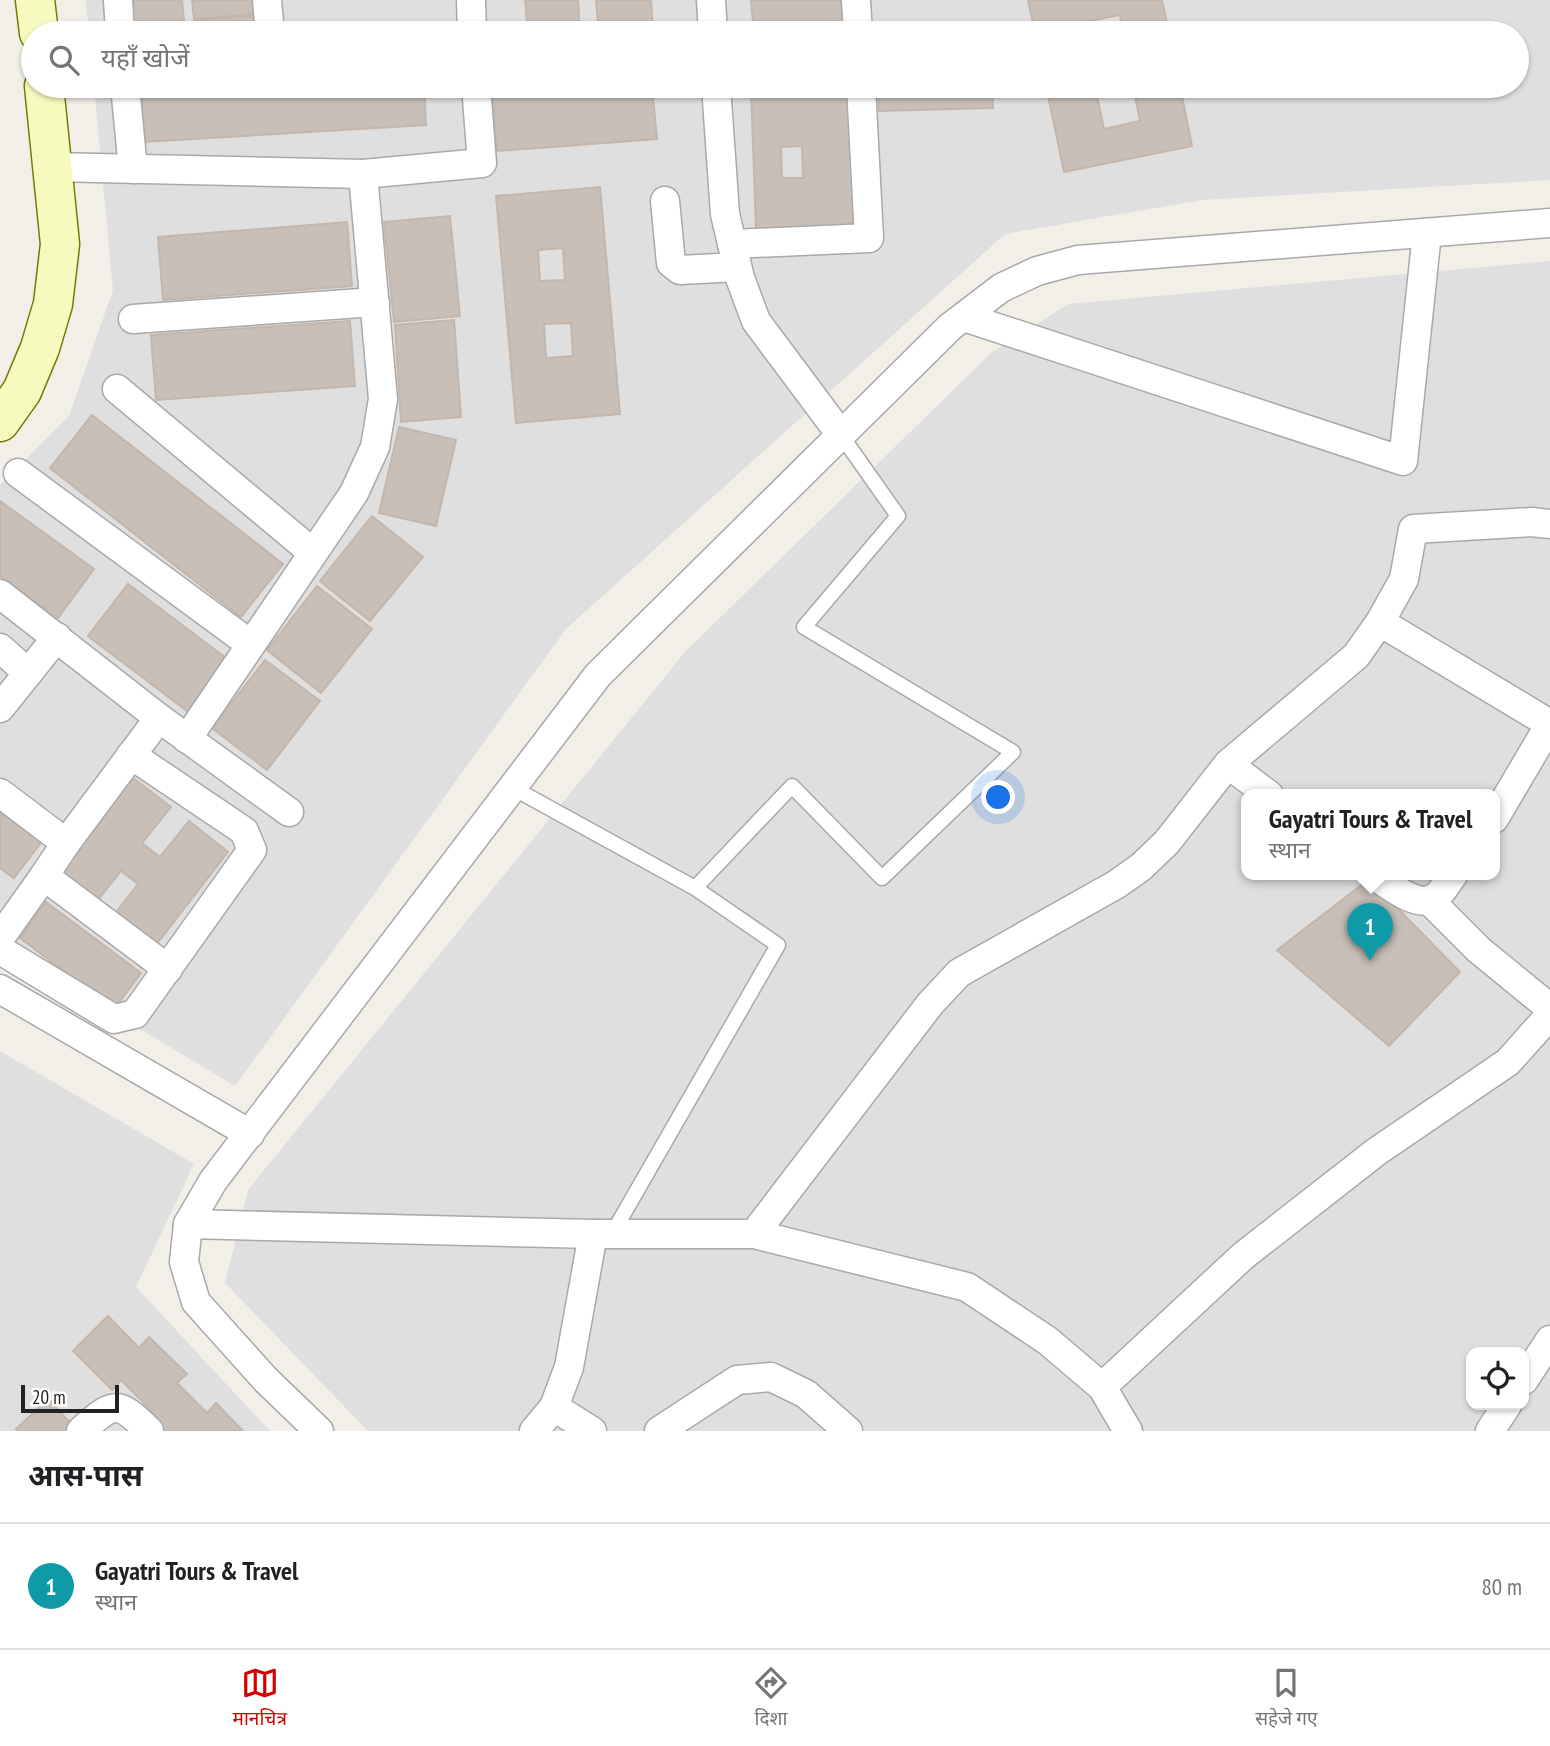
<!DOCTYPE html>
<html lang="hi">
<head>
<meta charset="utf-8">
<style>
  :root { --surface:#fff; --page:#f6f6f6; --text:#202124; --muted:#757577; --line:#e0e0e0; --accent:#d40000 }
  body { margin:0; font-family:"PT Sans Narrow","Noto Sans Devanagari",sans-serif; background:var(--page); color:var(--text) }
  .controls { position:absolute; right:21px; bottom:21px; display:grid; overflow:hidden; border-radius:14px; box-shadow:0 2px 5px #0004 }
  .controls button { width:63px; height:63px; display:grid; place-items:center; padding:0; border:0; border-bottom:2px solid var(--line); background:var(--surface); color:var(--text); font:35px sans-serif }
  .scale { position:absolute; left:21px; bottom:18px; width:98px; box-sizing:border-box; padding-left:7px; border:4px solid #222; border-top:0; font-size:19px; line-height:24px; white-space:nowrap; color:#222; -webkit-text-stroke:5px #fff; paint-order:stroke }
  .you { position:absolute; left:999px; top:798px; width:24px; height:24px; margin:-18px; border:5px solid #fff; border-radius:50%; background:#1a73e8; box-shadow:0 0 0 10px #1a73e833 }
  .badge { display:grid; place-items:center; width:46px; height:46px; border-radius:50%; background:var(--accent); color:#fff; font-size:23px; font-weight:700 }
  .pin { position:absolute; translate:-50% -58px; filter:drop-shadow(0 2px 4px #0008) }
  .pin::after { content:''; position:absolute; top:37px; width:24px; height:21px; background:inherit; clip-path:polygon(0 0,100% 0,50% 100%) }
  .popup { position:absolute; left:1241px; top:789px; width:259px; height:91px; box-sizing:border-box; display:grid; place-content:center; border-radius:14px; background:var(--surface); filter:drop-shadow(0 2px 5px #0005); font-size:23px; white-space:nowrap; color:var(--muted) }
  .popup b { font-size:26px; color:var(--text) }
  .popup::after { content:''; position:absolute; left:50%; top:100%; margin-left:-14px; border:14px solid transparent; border-top-color:var(--surface) }
  .list { margin:0; padding:0; list-style:none }
  h2 { display:flex; justify-content:space-between; align-items:center; height:91px; margin:0; padding:0 28px; font-size:30px }
  h2 small { font-size:23px; font-weight:400; color:var(--muted) }
  .list li { display:grid; grid-template-columns:46px 1fr auto; gap:21px; align-items:center; box-sizing:border-box; height:126px; padding:0 28px; border-top:2px solid var(--line) }
  .list b { display:block; font-size:26px; white-space:nowrap }
  .list p { margin:0; font-size:23px; white-space:nowrap; color:var(--muted) }
  .list em { font-size:23px; font-style:normal; color:var(--muted) }
  .icon { flex:none; width:38px; height:38px; fill:none; stroke:currentColor; stroke-width:2; stroke-linecap:round; stroke-linejoin:round }
  .map { position:relative; flex:none; width:1550px; height:1431px; overflow:hidden }
  .search { position:absolute; background:var(--surface); box-shadow:0 2px 5px #0004; left:21px; right:21px; top:21px; height:77px; display:flex; align-items:center; gap:18px; box-sizing:border-box; padding:0 24px; border-radius:38px; color:var(--muted); font-size:26px }
  .sheet { height:217px; background:var(--surface) }
  nav { display:flex; justify-content:space-around; align-items:center; box-sizing:border-box; height:98px; border-top:2px solid var(--line); background:var(--surface); font-size:19px; color:var(--muted) }
  nav a { display:grid; justify-items:center; gap:4px }
  nav .on { color:var(--accent) }
  .map>svg:first-child { display:block }
  .residential { fill:#e0dfdf; fill-rule:evenodd }
  .building { fill:#c7bfb8; stroke:#c4b6ab; stroke-width:2; fill-rule:evenodd }
  .lines { fill:none; stroke-linecap:round; stroke-linejoin:round }
  .lane-casing { stroke:#a9a9a9; stroke-width:17 }
  .street-casing { stroke:#a9a9a9; stroke-width:31 }
  .secondary-casing { stroke:#707d05; stroke-width:41 }
  .lane { stroke:#fff; stroke-width:14 }
  .street { stroke:#fff; stroke-width:28 }
  .secondary { stroke:#f7fabf; stroke-width:38 }
</style>
</head>
<body>
<div class="map">
<svg width="1550" height="1431" viewBox="0 0 1550 1431">
  <rect width="100%" height="100%" fill="#f2efe9"/>
  <g class="residential">
    <path d="M 86,0 L 1550,0 L 1550,180 L 1202,200 L 1005,234 L 566,629 L 235,1086 L 0,945 L 0,485 L 69,416 L 113,290 L 94,86 L 1517,86 L 1517,33 L 89,33 Z"/>
    <path d="M 1550,261 L 1550,1431 L 368,1431 L 225,1283 L 248,1190 L 685,652 L 991,353 L 1068,304 ZM 1246,795 L 1494,795 L 1494,875 L 1246,875 ZM 1471,1352 L 1524,1352 L 1524,1405 L 1471,1405 Z"/>
    <path d="M 0,1051 L 194,1164 L 136,1287 L 270,1431 L 0,1431 Z"/>
  </g>
  <g class="building">
    <path d="M 124,0 L 182,0 L 184,21 L 127,25 Z"/>
    <path d="M 192,0 L 257,0 L 258,14 L 194,19 Z"/>
    <path d="M 525,0 L 578,0 L 580,31 L 528,33 Z"/>
    <path d="M 596,0 L 651,0 L 653,30 L 599,33 Z"/>
    <path d="M 751,0 L 849,0 L 851,26 L 754,33 Z"/>
    <path d="M 1028,0 L 1162,0 L 1169,33 L 1123,33 L 1120,15 L 1083,22 L 1085,33 L 1035,33 Z"/>
    <path d="M 258,15 L 259,33 L 195,33 L 194,20 Z"/>
    <path d="M 991,22 L 991,33 L 877,33 L 877,25 Z"/>
    <path d="M 185,23 L 186,33 L 127,33 L 126,27 Z"/>
    <path d="M 140,86 L 424,86 L 426,125 L 144,142 Z"/>
    <path d="M 531,86 L 652,86 L 657,139 L 497,151 L 492,89 Z"/>
    <path d="M 751,86 L 855,86 L 860,228 L 756,231 ZM 802,146 L 803,178 L 782,178 L 781,147 Z"/>
    <path d="M 878,86 L 992,86 L 993,108 L 879,111 Z"/>
    <path d="M 1046,86 L 1095,86 L 1104,129 L 1140,121 L 1133,86 L 1180,86 L 1192,146 L 1064,172 Z"/>
    <path d="M 600,187 L 620,414 L 516,423 L 496,196 ZM 563,248 L 565,280 L 540,281 L 538,250 ZM 571,323 L 573,356 L 546,358 L 544,324 Z"/>
    <path d="M 450,216 L 460,316 L 394,322 L 384,222 Z"/>
    <path d="M 347,222 L 352,286 L 163,300 L 158,237 Z"/>
    <path d="M 454,320 L 461,417 L 401,422 L 395,325 Z"/>
    <path d="M 350,321 L 355,386 L 156,400 L 151,335 Z"/>
    <path d="M 92,415 L 283,564 L 241,617 L 50,468 Z"/>
    <path d="M 399,427 L 456,440 L 436,526 L 379,513 Z"/>
    <path d="M 0,501 L 94,569 L 58,618 L 0,576 Z"/>
    <path d="M 372,516 L 423,557 L 370,621 L 320,581 Z"/>
    <path d="M 128,584 L 231,662 L 191,714 L 88,636 Z"/>
    <path d="M 317,586 L 372,629 L 321,693 L 267,650 Z"/>
    <path d="M 265,660 L 320,701 L 267,770 L 212,728 Z"/>
    <path d="M 133,778 L 171,807 L 142,843 L 160,857 L 189,821 L 228,852 L 155,946 L 114,915 L 138,884 L 121,871 L 97,901 L 59,872 Z"/>
    <path d="M 0,807 L 43,840 L 14,878 L 0,868 Z"/>
    <path d="M 1369,879 L 1460,972 L 1389,1046 L 1277,950 Z"/>
    <path d="M 46,902 L 141,973 L 114,1009 L 20,938 Z"/>
    <path d="M 108,1316 L 139,1348 L 149,1337 L 187,1374 L 177,1383 L 207,1413 L 216,1403 L 243,1431 L 153,1431 L 138,1416 L 147,1406 L 121,1380 L 112,1390 L 73,1351 Z"/>
    <path d="M 48,1399 L 78,1431 L 18,1431 L 16,1429 Z"/>
  </g>
  <g class="lines">
    <defs>
      <g id="lane">
        <path d="M 513,788 L 695,888 L 778,945 L 612,1234"/>
        <path d="M 695,888 L 792,786 L 882,878 L 1013,752 L 804,627 L 898,516 L 841,435"/>
      </g>
      <g id="street">
        <path d="M 118,0 L 120,33"/>
        <path d="M 267,0 L 270,33"/>
        <path d="M 471,0 L 472,33"/>
        <path d="M 711,0 L 713,33"/>
        <path d="M 856,0 L 858,33"/>
        <path d="M 125,86 L 133,169"/>
        <path d="M 716,86 L 725,214 L 740,278 L 756,321 L 841,435"/>
        <path d="M 52,167 L 363,174 L 482,163 L 476,86"/>
        <path d="M 665,201 L 671,263 L 680,270 L 737,267"/>
        <path d="M 732,244 L 869,238 L 861,86"/>
        <path d="M 964,317 L 1403,461 L 1427,233"/>
        <path d="M 133,319 L 375,302"/>
        <path d="M 117,389 L 312,552"/>
        <path d="M 18,473 L 250,644"/>
        <path d="M 0,594 L 159,718 L 289,812"/>
        <path d="M 1380,622 L 1550,724"/>
        <path d="M 0,648 L 28,673"/>
        <path d="M 0,708 L 57,637"/>
        <path d="M 187,739 L 354,493 L 375,447 L 383,399 L 363,174"/>
        <path d="M 1228,764 L 1269,795"/>
        <path d="M 0,793 L 66,843 L 159,718"/>
        <path d="M 1494,819 L 1550,724"/>
        <path d="M 66,843 L 44,876 L 168,969"/>
        <path d="M 1374,875 C 1387,884 1413,905 1430,900 C 1440,897 1447,883 1453,875"/>
        <path d="M 1429,900 L 1479,950 L 1550,1008"/>
        <path d="M 0,938 L 44,876"/>
        <path d="M 0,950 L 114,1019 L 135,1014 L 252,850 L 244,831 L 131,755"/>
        <path d="M 0,989 L 250,1134"/>
        <path d="M 188,1224 L 593,1234 L 754,1234 L 967,1287 L 1048,1341 L 1102,1387 L 1128,1431"/>
        <path d="M 754,1234 L 930,1004 L 959,973 L 1117,884 L 1141,867 L 1167,842 L 1228,764 L 1356,656 L 1380,622 L 1404,579 L 1413,529 L 1532,522 L 1550,524"/>
        <path d="M 1524,1380 L 1550,1340"/>
        <path d="M 1102,1387 L 1243,1256 L 1376,1152 L 1508,1062 L 1550,1015"/>
        <path d="M 554,1407 L 592,1431"/>
        <path d="M 81,1431 C 113,1402 117,1399 149,1431"/>
        <path d="M 319,1431 L 266,1380 L 196,1302 L 184,1262 L 188,1224 L 213,1181 L 598,675 L 950,327 L 1001,288 L 1037,271 L 1078,260 L 1550,223"/>
        <path d="M 534,1431 L 554,1407 L 569,1367 L 593,1234"/>
        <path d="M 659,1431 L 737,1380 L 771,1377 L 806,1394 L 848,1431"/>
        <path d="M 1490,1431 L 1507,1405"/>
      </g>
      <g id="secondary">
        <path d="M 35,0 L 39,33"/>
        <path d="M 0,422 L 22,391 L 40,348 L 53,304 L 60,244 L 44,86"/>
      </g>
    </defs>
    <use href="#lane" class="lane-casing"/>
    <use href="#street" class="street-casing"/>
    <use href="#secondary" class="secondary-casing"/>
    <use href="#lane" class="lane"/>
    <use href="#street" class="street"/>
    <use href="#secondary" class="secondary"/>
  </g>
</svg>
<div class="controls">
<button><svg class="icon" aria-label="locate" viewBox="0 0 24 24"><circle cx="12" cy="12" r="6"/><path d="M12 2v4M12 18v4M2 12h4M18 12h4"/></svg></button>
</div>
<div class="scale">20 m</div>
<div class="you"></div>
<div class="pin badge" style="left:1370px;top:961px;background:#0f9aa8">1</div>
<div class="popup"><b>Gayatri Tours &amp; Travel</b>स्थान</div>
<div class="search"><svg class="icon" aria-label="search" viewBox="0 0 24 24"><circle cx="10" cy="10" r="6"/><path d="M15 15l6 6"/></svg>यहाँ खोजें</div>
</div>
<section class="sheet">
<h2>आस-पास<small></small></h2>
<ul class="list">
<li><span class="badge" style="background:#0f9aa8">1</span><div><b>Gayatri Tours &amp; Travel</b><p>स्थान</p></div><em>80 m</em></li>
</ul>
</section>
<nav>
<a class="on"><svg class="icon" aria-label="map" viewBox="0 0 24 24"><path d="M3 6l6-2 6 2 6-2v14l-6 2-6-2-6 2zM9 4v14M15 6v14"/></svg>मानचित्र</a>
<a><svg class="icon" aria-label="directions" viewBox="0 0 24 24"><path d="M12 3l9 9-9 9-9-9zM9 14v-3h6M13 9l2 2-2 2"/></svg>दिशा</a>
<a><svg class="icon" aria-label="saved" viewBox="0 0 24 24"><path d="M7 4h10v16l-5-4-5 4z"/></svg>सहेजे गए</a>
</nav>
</body>
</html>
